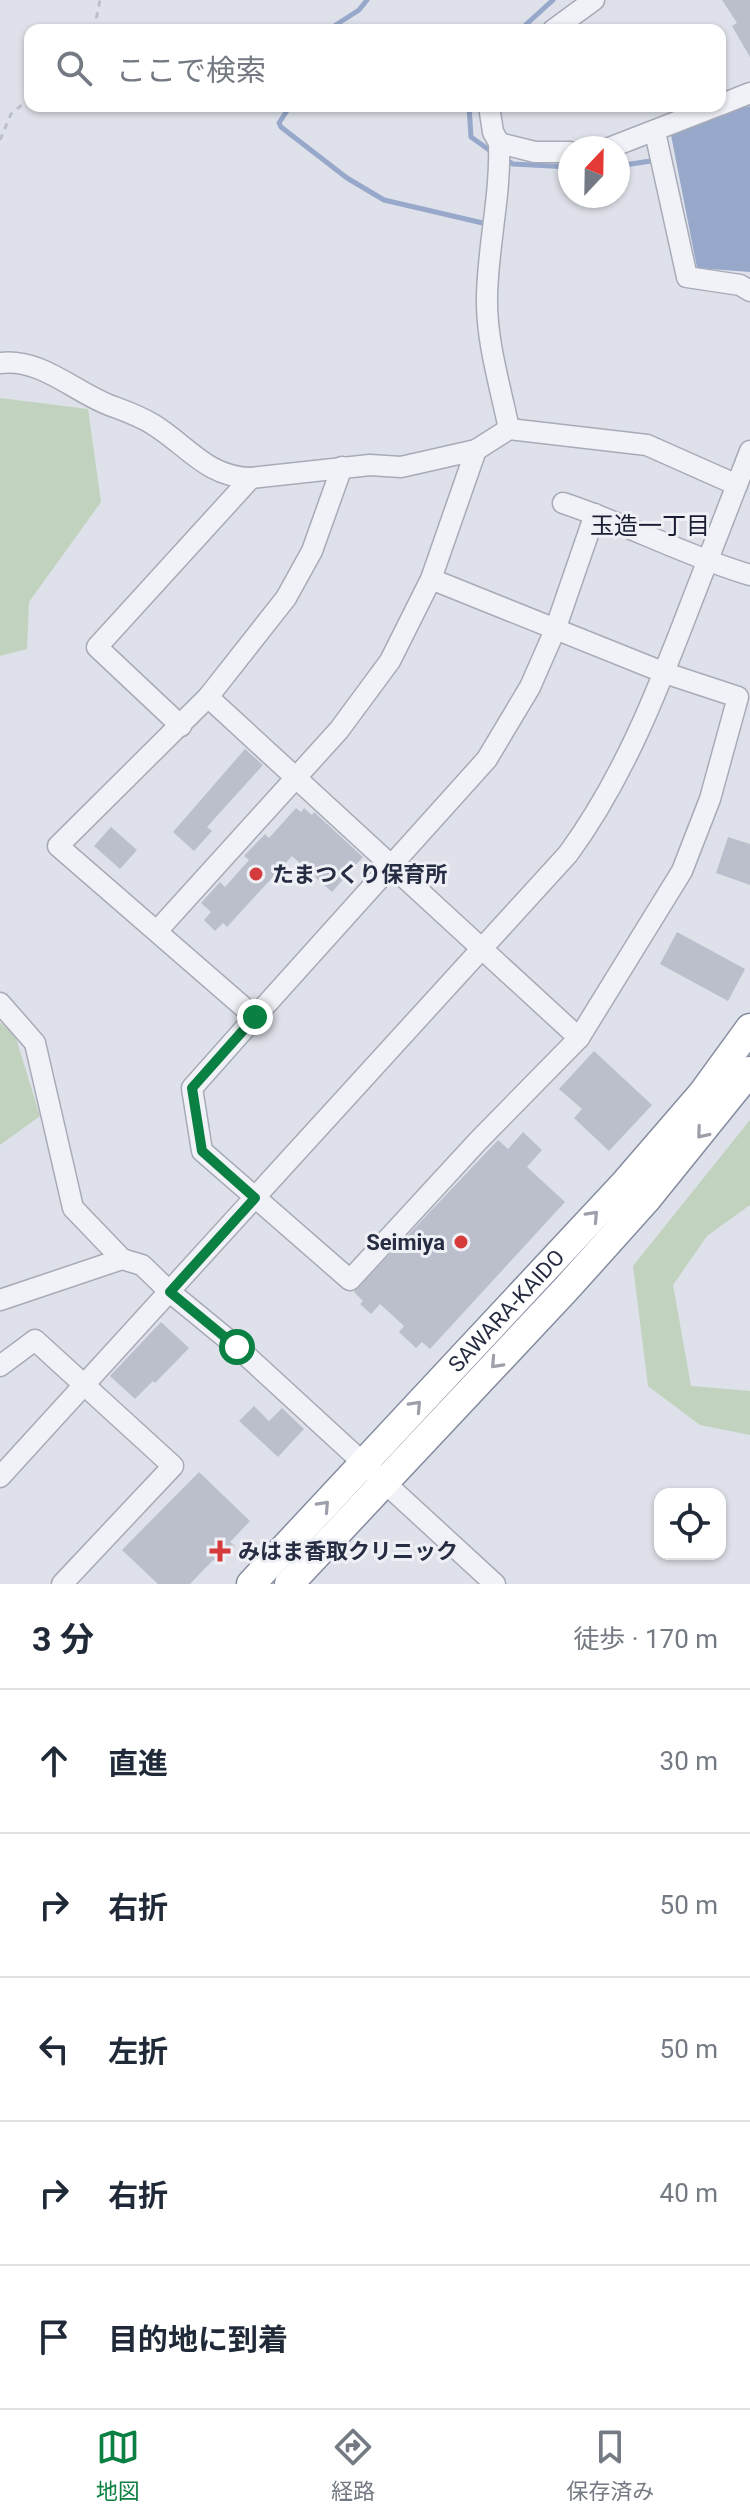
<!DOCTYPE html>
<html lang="ja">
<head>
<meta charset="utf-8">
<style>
  :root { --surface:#fff; --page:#f6f6f7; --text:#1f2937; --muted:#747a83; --line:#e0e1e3; --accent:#0b8043 }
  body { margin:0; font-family:Roboto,"Noto Sans JP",sans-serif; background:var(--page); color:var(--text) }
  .controls { position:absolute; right:24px; bottom:24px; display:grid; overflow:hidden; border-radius:16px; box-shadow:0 2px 6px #0004 }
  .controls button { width:72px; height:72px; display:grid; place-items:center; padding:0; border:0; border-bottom:2px solid var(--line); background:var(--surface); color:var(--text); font:40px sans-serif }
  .compass { position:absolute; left:558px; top:136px; width:72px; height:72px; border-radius:50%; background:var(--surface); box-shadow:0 2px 6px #0004; rotate:22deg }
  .stop { position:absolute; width:24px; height:24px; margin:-18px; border:6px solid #0b8043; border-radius:50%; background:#fff }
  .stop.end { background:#0b8043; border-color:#fff; box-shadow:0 2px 8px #0008 }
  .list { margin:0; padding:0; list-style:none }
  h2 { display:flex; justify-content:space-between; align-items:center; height:104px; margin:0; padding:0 32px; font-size:34px }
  h2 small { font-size:26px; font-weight:400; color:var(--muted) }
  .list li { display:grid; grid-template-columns:52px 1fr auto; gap:24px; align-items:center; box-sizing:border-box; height:144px; padding:0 32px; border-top:2px solid var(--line) }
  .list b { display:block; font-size:30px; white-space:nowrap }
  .list em { font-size:26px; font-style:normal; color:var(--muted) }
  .icon { flex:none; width:44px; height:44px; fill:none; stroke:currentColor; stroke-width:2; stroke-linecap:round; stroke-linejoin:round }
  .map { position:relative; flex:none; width:750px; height:1584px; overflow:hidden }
  .search { position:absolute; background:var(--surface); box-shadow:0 2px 6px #0004; left:24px; right:24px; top:24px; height:88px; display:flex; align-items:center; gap:20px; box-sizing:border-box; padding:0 28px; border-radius:16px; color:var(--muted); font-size:30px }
  .sheet { height:824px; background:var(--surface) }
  nav { display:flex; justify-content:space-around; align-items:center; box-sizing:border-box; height:112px; border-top:2px solid var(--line); background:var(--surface); font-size:22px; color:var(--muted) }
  nav a { display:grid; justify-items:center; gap:4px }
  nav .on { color:var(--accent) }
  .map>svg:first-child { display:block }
  .green { fill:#c1d3bf }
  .water { fill:#97a8cb }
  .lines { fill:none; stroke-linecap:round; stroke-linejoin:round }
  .stream { stroke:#97a8cb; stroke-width:5 }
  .building { fill:#bbbfcc }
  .minor-casing { stroke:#a7abb7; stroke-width:23 }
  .highway-casing { stroke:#858ca0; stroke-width:31 }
  .path { stroke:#bcbfc8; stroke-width:3; stroke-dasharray:6 6; stroke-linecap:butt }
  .minor { stroke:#f1f2f7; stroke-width:20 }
  .highway { stroke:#fff; stroke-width:28 }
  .oneway { stroke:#9da0aa }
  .route { stroke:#0b8043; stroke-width:10 }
  .poi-dot { fill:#d63b3b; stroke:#eef0f6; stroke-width:3 }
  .labels { text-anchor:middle; stroke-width:6; stroke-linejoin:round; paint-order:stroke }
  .poi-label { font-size:22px; font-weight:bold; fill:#262c41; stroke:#eef0f6; text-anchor:start }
  .street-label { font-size:22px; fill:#262c41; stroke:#eef0f6 }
  .neighbourhood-label { font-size:24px; fill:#191d31; stroke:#eef0f6 }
</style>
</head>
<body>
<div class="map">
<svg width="750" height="1584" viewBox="0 0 750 1584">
  <rect width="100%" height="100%" fill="#dee1e9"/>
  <g class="green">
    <path d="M 0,398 L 88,409 L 101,502 L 29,602 L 27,649 L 0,656 Z"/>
    <path d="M 0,1022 L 15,1035 L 40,1116 L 0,1145 Z"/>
    <path d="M 750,1120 L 750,1205 L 707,1236 L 673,1285 L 691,1386 L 750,1391 L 750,1435 L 700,1425 L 648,1386 L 633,1266 Z"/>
  </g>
  <path class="water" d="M 750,106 L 750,272 L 697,268 L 671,135 L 723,112 Z"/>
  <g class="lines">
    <g class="stream">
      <path d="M 328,30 L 359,10 L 367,0"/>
      <path d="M 520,30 L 553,0"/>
      <path d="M 290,106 L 279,123 L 281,127 L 347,178 L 384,200 L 487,224"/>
      <path d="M 469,106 L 471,137 L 492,152"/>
      <path d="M 504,159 L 513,164 L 570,167"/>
      <path d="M 618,166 L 657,160"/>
    </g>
  </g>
  <g class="building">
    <path d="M 722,0 L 750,0 L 750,57 L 732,26 L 737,23 Z"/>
    <path d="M 245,749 L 263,765 L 207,827 L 212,831 L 194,851 L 173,832 Z"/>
    <path d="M 296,808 L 301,812 L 304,808 L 312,815 L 314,812 L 363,857 L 332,892 L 292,856 L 227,927 L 223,923 L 215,931 L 204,920 L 211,912 L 201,903 L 220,882 L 225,887 L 249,860 L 244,856 L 265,834 L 269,838 Z"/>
    <path d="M 111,827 L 137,850 L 120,869 L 94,846 Z"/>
    <path d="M 728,837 L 750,844 L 750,885 L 716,873 Z"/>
    <path d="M 677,932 L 745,969 L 728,1001 L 660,964 Z"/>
    <path d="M 594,1051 L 652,1105 L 609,1151 L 574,1118 L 582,1109 L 559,1089 Z"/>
    <path d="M 523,1132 L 542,1150 L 527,1167 L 565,1202 L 430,1349 L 422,1342 L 416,1348 L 399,1332 L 404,1326 L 380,1304 L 371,1314 L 360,1304 L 363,1301 L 354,1292 L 498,1140 L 508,1149 Z"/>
    <path d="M 161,1322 L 189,1348 L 155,1383 L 153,1381 L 135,1399 L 110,1376 Z"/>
    <path d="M 254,1406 L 269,1421 L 282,1408 L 304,1429 L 278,1457 L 239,1421 Z"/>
    <path d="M 199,1472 L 250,1521 L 230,1542 L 235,1546 L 218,1564 L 213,1560 L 190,1584 L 158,1584 L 122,1550 Z"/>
  </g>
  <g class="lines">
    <defs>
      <g id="minor">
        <path d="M 553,30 L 594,0"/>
        <path d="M 720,105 L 750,93"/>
        <path d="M 489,106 L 493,132 L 499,143 L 535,152 L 570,152"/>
        <path d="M 655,132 L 687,277 L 740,285 L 750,291"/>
        <path d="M 499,143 C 501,195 488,244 487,296 C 486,341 500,385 509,429"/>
        <path d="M 609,148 L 717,106"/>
        <path d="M 0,363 C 41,358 73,391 109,405 C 125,411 140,416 154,425 C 189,447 207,477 251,478 L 370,465 L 401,467 L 476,450 L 509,429 L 647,445 L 737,485"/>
        <path d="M 342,467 L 312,551 L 286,598 L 208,697 L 579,1038"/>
        <path d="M 563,503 C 627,524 686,556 750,575"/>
        <path d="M 208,697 L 58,846 L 255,1017 L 192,1088 L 202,1151 L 350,1280 L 478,1141 L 579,1038 L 682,871 L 710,799 L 738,697 L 665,673 L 431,579"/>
        <path d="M 181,726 L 97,647 L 251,478"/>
        <path d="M 157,931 L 339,730 L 390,661 L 431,579 L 476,450"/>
        <path d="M 0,1003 L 35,1043 L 73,1208 L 122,1259 L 142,1265 L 170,1292 L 237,1347 L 495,1584"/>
        <path d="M 255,1017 L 487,759 L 530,687 L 555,630 L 595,514"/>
        <path d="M 0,1300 L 122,1259"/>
        <path d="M 0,1366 L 35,1340 L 173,1466 L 62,1584"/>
        <path d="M 0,1477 L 568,854 C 623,779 657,692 690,606 C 710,555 730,503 750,451"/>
      </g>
      <g id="highway">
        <path id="s1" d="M 251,1584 L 626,1182 L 702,1094 L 750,1028"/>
        <path d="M 289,1584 L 566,1289 L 646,1200 L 750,1071"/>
      </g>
    </defs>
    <use href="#minor" class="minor-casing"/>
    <use href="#highway" class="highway-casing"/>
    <g class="path">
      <path d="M 94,30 L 100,0"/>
      <path d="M 0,140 L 11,114 L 30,98"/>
    </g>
    <use href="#minor" class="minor"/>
    <use href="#highway" class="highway"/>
  </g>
  <defs><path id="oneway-chevron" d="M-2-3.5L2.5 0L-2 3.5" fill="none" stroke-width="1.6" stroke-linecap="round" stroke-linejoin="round" transform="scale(2)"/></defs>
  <g class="oneway">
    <use href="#oneway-chevron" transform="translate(702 1133) rotate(130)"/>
    <use href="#oneway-chevron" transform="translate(593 1216) rotate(-47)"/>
    <use href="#oneway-chevron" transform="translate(496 1363) rotate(133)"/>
    <use href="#oneway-chevron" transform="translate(416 1406) rotate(-47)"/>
    <use href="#oneway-chevron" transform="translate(324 1506) rotate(-47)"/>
  </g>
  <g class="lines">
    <path class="route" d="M 237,1347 L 170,1292 L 255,1198 L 202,1151 L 192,1088 L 255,1017"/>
  </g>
  <g class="poi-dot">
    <circle cx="256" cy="874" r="8"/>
    <circle cx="461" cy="1242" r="8"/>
    <path d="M216 1539h8v8h8v8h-8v8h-8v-8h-8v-8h8z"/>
  </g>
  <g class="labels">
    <g class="poi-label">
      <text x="272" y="882">たまつくり保育所</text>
      <text x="445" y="1250" text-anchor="end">Seimiya</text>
      <text x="238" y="1559">みはま香取クリニック</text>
    </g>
    <g class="street-label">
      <text dy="8" stroke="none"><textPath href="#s1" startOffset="374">SAWARA-KAIDO</textPath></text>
    </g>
    <g class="neighbourhood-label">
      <text x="650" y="534">玉造一丁目</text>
    </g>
  </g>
</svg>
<div class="controls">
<button><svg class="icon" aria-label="locate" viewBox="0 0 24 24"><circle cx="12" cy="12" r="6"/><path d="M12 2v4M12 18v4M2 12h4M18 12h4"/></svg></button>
</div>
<svg class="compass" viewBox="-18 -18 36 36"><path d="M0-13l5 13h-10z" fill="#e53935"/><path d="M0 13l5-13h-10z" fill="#747a83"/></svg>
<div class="stop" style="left:237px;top:1347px"></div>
<div class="stop end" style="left:255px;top:1017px"></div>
<div class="search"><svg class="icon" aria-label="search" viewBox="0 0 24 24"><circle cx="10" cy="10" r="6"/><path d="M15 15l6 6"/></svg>ここで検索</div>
</div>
<section class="sheet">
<h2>3 分<small>徒歩 · 170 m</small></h2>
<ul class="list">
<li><svg class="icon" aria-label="ahead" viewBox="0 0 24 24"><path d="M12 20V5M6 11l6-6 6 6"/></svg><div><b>直進</b></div><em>30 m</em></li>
<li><svg class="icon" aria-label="right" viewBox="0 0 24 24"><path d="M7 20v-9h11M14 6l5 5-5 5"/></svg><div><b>右折</b></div><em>50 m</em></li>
<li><svg class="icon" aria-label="left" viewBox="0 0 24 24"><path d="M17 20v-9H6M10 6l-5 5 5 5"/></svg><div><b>左折</b></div><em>50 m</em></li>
<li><svg class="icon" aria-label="right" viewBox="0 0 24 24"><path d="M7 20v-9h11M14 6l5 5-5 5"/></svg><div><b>右折</b></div><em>40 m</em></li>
<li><svg class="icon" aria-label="arrive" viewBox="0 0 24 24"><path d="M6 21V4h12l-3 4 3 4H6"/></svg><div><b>目的地に到着</b></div></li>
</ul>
</section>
<nav>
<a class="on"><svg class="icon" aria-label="map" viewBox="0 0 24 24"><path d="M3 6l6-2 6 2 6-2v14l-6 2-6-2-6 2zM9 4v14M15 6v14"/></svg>地図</a>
<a><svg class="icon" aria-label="directions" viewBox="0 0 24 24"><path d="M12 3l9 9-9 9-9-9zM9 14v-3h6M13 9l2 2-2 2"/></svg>経路</a>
<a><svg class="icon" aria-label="saved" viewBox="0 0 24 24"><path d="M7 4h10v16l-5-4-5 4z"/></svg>保存済み</a>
</nav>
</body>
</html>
